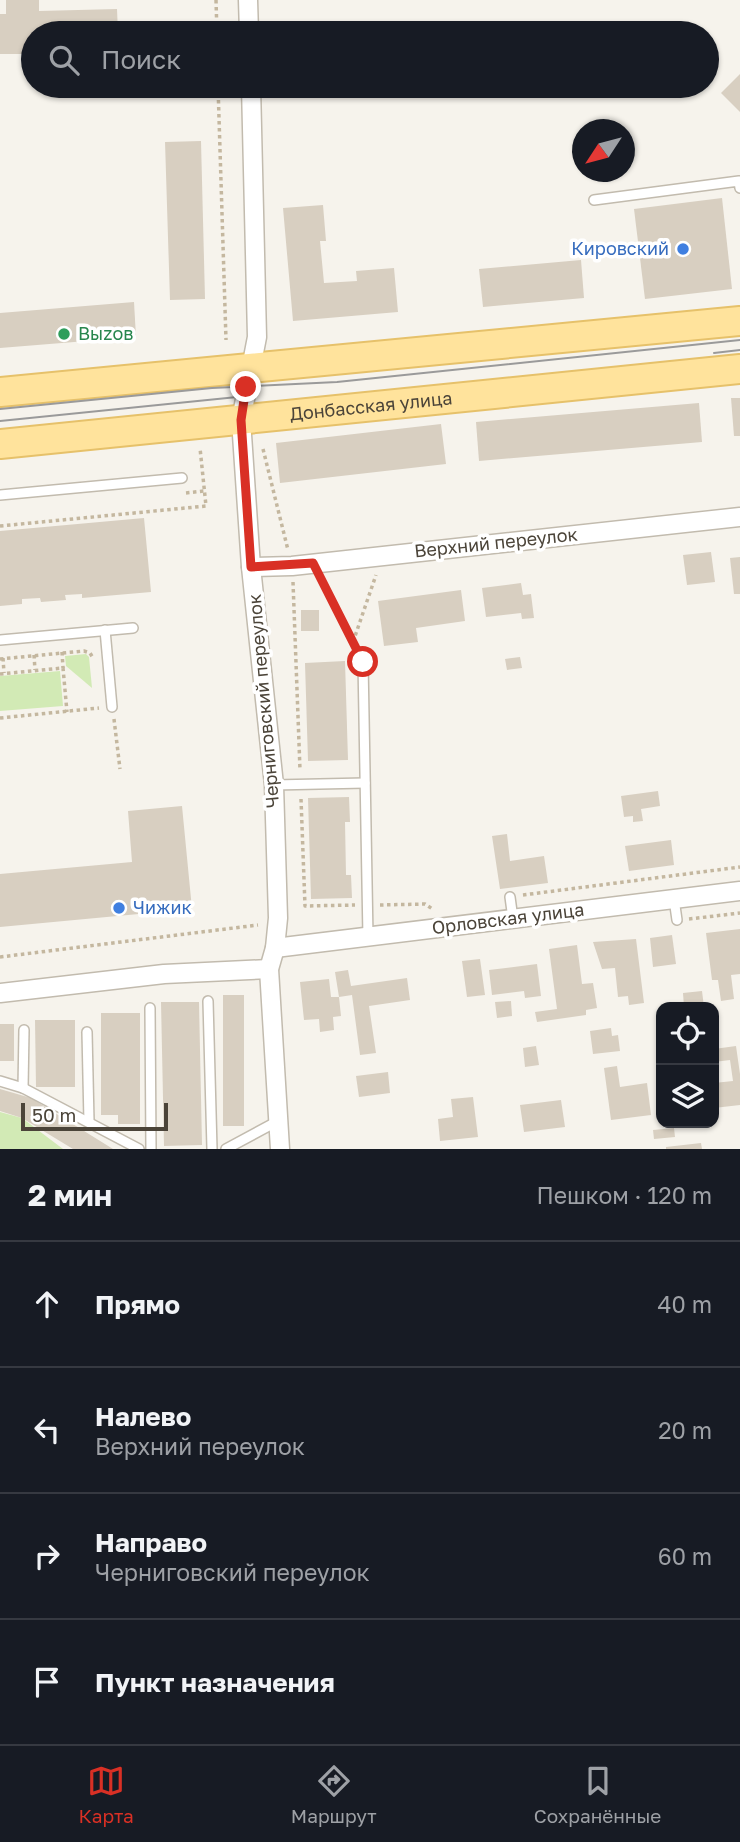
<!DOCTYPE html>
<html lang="ru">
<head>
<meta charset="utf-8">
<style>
  :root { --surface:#171b24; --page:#242831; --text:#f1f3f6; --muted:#9ea1a6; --line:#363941; --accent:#d93025 }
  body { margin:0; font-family:"Golos Text",sans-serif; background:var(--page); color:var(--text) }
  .controls { position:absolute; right:21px; bottom:21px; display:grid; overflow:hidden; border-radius:14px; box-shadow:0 2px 5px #0004 }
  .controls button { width:63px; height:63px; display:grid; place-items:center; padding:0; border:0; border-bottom:2px solid var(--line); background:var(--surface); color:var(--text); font:35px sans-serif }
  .compass { position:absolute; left:572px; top:119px; width:63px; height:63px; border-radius:50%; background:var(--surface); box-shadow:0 2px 5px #0004; rotate:234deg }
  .scale { position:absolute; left:21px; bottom:18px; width:147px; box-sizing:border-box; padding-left:7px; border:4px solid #4b4439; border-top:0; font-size:19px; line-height:24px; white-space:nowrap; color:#4b4439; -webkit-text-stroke:5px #fff; paint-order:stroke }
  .stop { position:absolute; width:21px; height:21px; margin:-16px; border:5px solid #d93025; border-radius:50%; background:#fff }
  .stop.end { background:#d93025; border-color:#fff; box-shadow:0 2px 7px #0008 }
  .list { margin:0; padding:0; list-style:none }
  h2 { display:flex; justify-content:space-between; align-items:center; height:91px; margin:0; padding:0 28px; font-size:30px }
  h2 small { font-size:23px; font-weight:400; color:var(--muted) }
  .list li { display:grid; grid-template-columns:46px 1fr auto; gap:21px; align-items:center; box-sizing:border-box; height:126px; padding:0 28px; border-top:2px solid var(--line) }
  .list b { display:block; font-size:26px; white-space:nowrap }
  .list p { margin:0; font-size:23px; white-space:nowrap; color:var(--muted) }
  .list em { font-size:23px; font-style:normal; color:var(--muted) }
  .icon { flex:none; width:38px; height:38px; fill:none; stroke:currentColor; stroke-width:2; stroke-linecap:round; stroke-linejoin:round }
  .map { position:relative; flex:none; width:740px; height:1149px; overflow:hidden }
  .search { position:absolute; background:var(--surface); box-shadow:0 2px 5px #0004; left:21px; right:21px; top:21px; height:77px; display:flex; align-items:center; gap:18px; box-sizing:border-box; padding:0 24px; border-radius:38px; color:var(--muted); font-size:26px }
  .sheet { height:595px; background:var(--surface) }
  nav { display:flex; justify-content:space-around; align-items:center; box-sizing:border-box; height:98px; border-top:2px solid var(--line); background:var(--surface); font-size:19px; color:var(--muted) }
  nav a { display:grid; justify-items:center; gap:4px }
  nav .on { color:var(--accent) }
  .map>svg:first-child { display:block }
  .green { fill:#d2eab5 }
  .building { fill:#d8cfc1 }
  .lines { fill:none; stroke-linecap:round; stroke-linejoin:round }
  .service-casing { stroke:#c2bbae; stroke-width:12 }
  .minor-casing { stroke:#c2bbae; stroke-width:21 }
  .primary-casing { stroke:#e6c16a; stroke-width:32 }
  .path { stroke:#c4b79f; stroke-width:3.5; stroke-dasharray:3.5 3.5; stroke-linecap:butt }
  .service { stroke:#fff; stroke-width:9 }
  .minor { stroke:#fff; stroke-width:18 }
  .primary { stroke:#ffe39c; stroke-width:28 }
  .tram { stroke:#9a9a9a; stroke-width:2 }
  .route { stroke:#d93025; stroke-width:9 }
  .shop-dot { fill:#3f7fe0; stroke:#fff; stroke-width:2.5 }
  .leisure-dot { fill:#2e9e5b; stroke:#fff; stroke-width:2.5 }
  .labels { text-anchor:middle; stroke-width:7; stroke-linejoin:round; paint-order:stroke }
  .shop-label { font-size:18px; fill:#366cbe; stroke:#fff; text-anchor:end }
  .leisure-label { font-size:18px; fill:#27864d; stroke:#fff; text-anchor:start }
  .street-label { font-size:18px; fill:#4b4439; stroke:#fff }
</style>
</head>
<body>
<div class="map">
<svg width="740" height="1149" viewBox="0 0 740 1149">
  <rect width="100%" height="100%" fill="#f6f3ec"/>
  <g class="green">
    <path d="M 86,654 L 89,657 L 92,688 L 66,666 L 65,656 Z"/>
    <path d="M 60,671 L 63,706 L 0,711 L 0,676 Z"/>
    <path d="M 0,1112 L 22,1118 L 63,1149 L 0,1149 Z"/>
  </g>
  <g class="building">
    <path d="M 6,0 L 39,0 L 39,11 L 117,9 L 118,33 L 33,33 L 33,54 L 0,54 L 0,14 L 6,14 Z"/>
    <path d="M 740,74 L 740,112 L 721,93 Z"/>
    <path d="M 201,141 L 205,299 L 170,300 L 165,142 Z"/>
    <path d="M 722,198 L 732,289 L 645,299 L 634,209 Z"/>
    <path d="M 323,205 L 326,241 L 320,241 L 324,283 L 357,281 L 356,271 L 394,268 L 398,312 L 293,321 L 283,208 Z"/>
    <path d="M 581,260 L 584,298 L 483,307 L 479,269 Z"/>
    <path d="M 134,302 L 136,337 L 0,348 L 0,313 Z"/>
    <path d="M 731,398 L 740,398 L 740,436 L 734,436 Z"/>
    <path d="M 699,403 L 702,442 L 479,461 L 476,422 Z"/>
    <path d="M 441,424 L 446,464 L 280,483 L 276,443 Z"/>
    <path d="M 144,518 L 151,592 L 82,598 L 82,594 L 65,595 L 66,600 L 41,602 L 40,598 L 22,599 L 22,604 L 0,606 L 0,531 Z"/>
    <path d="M 711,552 L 715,582 L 687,585 L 683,555 Z"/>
    <path d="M 740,557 L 740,594 L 734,594 L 730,558 Z"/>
    <path d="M 521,583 L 523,595 L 531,594 L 534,618 L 522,619 L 521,613 L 486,617 L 482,588 Z"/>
    <path d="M 461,590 L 465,621 L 416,628 L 418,642 L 384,646 L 378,601 Z"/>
    <rect x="301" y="610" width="18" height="21"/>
    <path d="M 520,657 L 522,668 L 507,670 L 505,659 Z"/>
    <path d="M 345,661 L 348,760 L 308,761 L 305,663 Z"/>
    <path d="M 658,791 L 660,806 L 641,809 L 643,821 L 633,822 L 633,816 L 624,817 L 621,796 Z"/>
    <path d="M 349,797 L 350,822 L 345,822 L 346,875 L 351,875 L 352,898 L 311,899 L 308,798 Z"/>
    <path d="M 182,806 L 192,909 L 0,927 L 0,874 L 132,862 L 128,811 Z"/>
    <path d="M 507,834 L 510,861 L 544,856 L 548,883 L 500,889 L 492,836 Z"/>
    <path d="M 671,840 L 674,865 L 629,871 L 625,846 Z"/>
    <path d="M 740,929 L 740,974 L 731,975 L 734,999 L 721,1001 L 718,980 L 712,980 L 706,933 Z"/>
    <path d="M 672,935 L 676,964 L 653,967 L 650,938 Z"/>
    <path d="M 636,939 L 644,1003 L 629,1005 L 628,996 L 618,997 L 615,968 L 602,969 L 593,942 Z"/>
    <path d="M 577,945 L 582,984 L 593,983 L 597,1008 L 586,1010 L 586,1015 L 537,1022 L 535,1012 L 557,1009 L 549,949 Z"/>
    <path d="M 480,959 L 485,995 L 467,997 L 462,961 Z"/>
    <path d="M 537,964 L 541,996 L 525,998 L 524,991 L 492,995 L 489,970 Z"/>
    <path d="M 348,970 L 351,986 L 407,978 L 410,1000 L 369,1006 L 376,1053 L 360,1055 L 352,995 L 339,997 L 335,972 Z"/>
    <path d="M 329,979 L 331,997 L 339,997 L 341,1016 L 333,1017 L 334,1030 L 320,1032 L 319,1019 L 304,1020 L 300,982 Z"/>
    <path d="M 702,991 L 704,1007 L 684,1007 L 683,993 Z"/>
    <rect x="223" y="995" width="21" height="131"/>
    <path d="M 511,1001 L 512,1016 L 497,1018 L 495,1002 Z"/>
    <path d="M 161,1002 L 199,1002 L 202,1145 L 164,1146 Z"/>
    <path d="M 101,1013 L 140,1013 L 140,1124 L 118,1124 L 118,1115 L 101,1115 Z"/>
    <path d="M 35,1020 L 75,1020 L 75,1087 L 36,1087 Z"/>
    <rect x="0" y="1024" width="14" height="37"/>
    <path d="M 611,1028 L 612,1036 L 618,1035 L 620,1051 L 593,1054 L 590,1031 Z"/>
    <path d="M 536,1046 L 539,1065 L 525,1067 L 523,1048 Z"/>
    <path d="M 736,1046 L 740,1074 L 740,1105 L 714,1108 L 714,1083 L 733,1081 L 730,1060 L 714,1062 L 714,1049 Z"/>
    <path d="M 617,1066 L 620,1087 L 647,1083 L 651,1115 L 611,1120 L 604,1068 Z"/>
    <path d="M 388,1072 L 390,1093 L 359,1097 L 356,1076 Z"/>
    <path d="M 0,1089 L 31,1098 L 113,1149 L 73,1149 L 22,1118 L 0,1111 Z"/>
    <path d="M 473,1097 L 478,1137 L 440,1141 L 438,1119 L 453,1117 L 451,1099 Z"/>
    <path d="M 561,1100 L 565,1127 L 524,1132 L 520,1105 Z"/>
    <path d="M 674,1128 L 675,1137 L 654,1139 L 653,1130 Z"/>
    <path d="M 701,1143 L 702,1149 L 666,1149 L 666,1147 Z"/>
  </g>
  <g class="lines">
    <defs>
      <g id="service">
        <path d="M 594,200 L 739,181 L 740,188"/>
        <path d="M 0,495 L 182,478"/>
        <path d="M 105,630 L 112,707"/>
        <path d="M 0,640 L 133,628"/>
        <path d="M 363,662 L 368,937"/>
        <path d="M 274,785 L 365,783"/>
        <path d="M 510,897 L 513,919"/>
        <path d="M 674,899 L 677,920"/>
        <path d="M 208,1001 L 212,1149"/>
        <path d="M 150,1008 L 151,1149"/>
        <path d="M 87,1032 L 89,1122"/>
        <path d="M 0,1081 L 23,1088 L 139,1149"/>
        <path d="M 23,1088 L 24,1030"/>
        <path d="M 226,1149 L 278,1121"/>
      </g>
      <g id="minor">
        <path d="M 248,0 L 249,33"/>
        <path d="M 251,86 L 257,337 L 241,420 L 251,567 L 274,785 L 278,918 L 275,948 L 269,969 L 280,1149"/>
        <path d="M 251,567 L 292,566 L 740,517"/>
        <path d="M 275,948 L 740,891"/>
        <path d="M 0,993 L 164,974 L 269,969"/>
      </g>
      <g id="primary">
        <path d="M 0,392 L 740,321"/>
        <path id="s1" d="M 0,444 L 740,369"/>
      </g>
    </defs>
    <use href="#service" class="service-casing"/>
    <use href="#minor" class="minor-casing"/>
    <use href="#primary" class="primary-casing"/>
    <g class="path">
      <path d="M 216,0 L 217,33"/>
      <path d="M 218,86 L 226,340"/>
      <path d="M 263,449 L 288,550"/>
      <path d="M 186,493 L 204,491"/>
      <path d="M 0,526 L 206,506 L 200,448"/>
      <path d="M 321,580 L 357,651"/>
      <path d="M 293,582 L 300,770"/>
      <path d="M 353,642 L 376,575"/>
      <path d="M 62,652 L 63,668"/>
      <path d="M 34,655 L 35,670"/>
      <path d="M 3,658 L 4,673"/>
      <path d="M 0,659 L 84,651 L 90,653 L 93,658"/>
      <path d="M 0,674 L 63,668 L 67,712"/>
      <path d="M 0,718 L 99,708"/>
      <path d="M 114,719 L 120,769"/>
      <path d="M 301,799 L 305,906 L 355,905"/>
      <path d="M 523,895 L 740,867"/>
      <path d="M 380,905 L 425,904 L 434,910"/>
      <path d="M 689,919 L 740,913"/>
      <path d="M 0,957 L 258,925"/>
    </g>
    <use href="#service" class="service"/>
    <use href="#minor" class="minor"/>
    <use href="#primary" class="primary"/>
    <g class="tram">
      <path d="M 714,353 L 740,350"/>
      <path d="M 0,409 L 212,388 L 337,382 L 740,340"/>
      <path d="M 0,421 L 247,396"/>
    </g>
  </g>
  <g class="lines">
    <path class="route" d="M 246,387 L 241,420 L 251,567 L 313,563 L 363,662"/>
  </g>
  <g class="shop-dot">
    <circle cx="683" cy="249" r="7"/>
    <circle cx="119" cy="908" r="7"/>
  </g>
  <circle class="leisure-dot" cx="64" cy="334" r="7"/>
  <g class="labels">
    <g class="shop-label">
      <text x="669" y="255">Кировский</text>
      <text x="133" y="914" text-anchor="start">Чижик</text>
    </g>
    <g class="leisure-label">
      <text x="78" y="340">Выzов</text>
    </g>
    <g class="street-label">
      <text dy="6" stroke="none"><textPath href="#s1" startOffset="373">Донбасская улица</textPath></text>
      <text transform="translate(496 543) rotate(-6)" y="6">Верхний переулок</text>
      <text transform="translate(264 701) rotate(-95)" y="6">Черниговский переулок</text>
      <text transform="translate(508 919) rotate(-7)" y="6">Орловская улица</text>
    </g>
  </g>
</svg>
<div class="controls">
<button><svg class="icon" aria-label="locate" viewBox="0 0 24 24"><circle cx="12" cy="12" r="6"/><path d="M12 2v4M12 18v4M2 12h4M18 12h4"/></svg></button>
<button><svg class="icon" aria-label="layers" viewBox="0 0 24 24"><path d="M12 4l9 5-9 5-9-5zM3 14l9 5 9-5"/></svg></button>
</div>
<svg class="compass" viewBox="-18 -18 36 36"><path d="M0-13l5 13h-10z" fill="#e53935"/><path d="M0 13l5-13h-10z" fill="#9ea1a6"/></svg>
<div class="scale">50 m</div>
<div class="stop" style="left:363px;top:662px"></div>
<div class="stop end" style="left:246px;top:387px"></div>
<div class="search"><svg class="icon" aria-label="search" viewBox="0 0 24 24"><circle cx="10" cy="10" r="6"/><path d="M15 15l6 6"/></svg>Поиск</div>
</div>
<section class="sheet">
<h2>2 мин<small>Пешком · 120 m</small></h2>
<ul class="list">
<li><svg class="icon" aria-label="ahead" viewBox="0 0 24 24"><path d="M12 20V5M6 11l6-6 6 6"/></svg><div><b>Прямо</b></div><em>40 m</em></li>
<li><svg class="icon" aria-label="left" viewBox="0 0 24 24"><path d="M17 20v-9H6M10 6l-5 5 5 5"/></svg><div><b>Налево</b><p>Верхний переулок</p></div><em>20 m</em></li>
<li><svg class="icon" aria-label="right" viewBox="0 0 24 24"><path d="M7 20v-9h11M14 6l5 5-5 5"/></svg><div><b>Направо</b><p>Черниговский переулок</p></div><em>60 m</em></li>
<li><svg class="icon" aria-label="arrive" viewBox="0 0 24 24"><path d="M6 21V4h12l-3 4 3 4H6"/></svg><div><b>Пункт назначения</b></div></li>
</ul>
</section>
<nav>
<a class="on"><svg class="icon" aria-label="map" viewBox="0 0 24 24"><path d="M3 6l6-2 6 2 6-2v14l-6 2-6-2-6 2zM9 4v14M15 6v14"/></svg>Карта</a>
<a><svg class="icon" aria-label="directions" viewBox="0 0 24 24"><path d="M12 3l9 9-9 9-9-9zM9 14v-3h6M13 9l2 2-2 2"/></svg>Маршрут</a>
<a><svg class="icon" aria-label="saved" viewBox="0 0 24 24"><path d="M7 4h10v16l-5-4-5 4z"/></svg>Сохранённые</a>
</nav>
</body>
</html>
